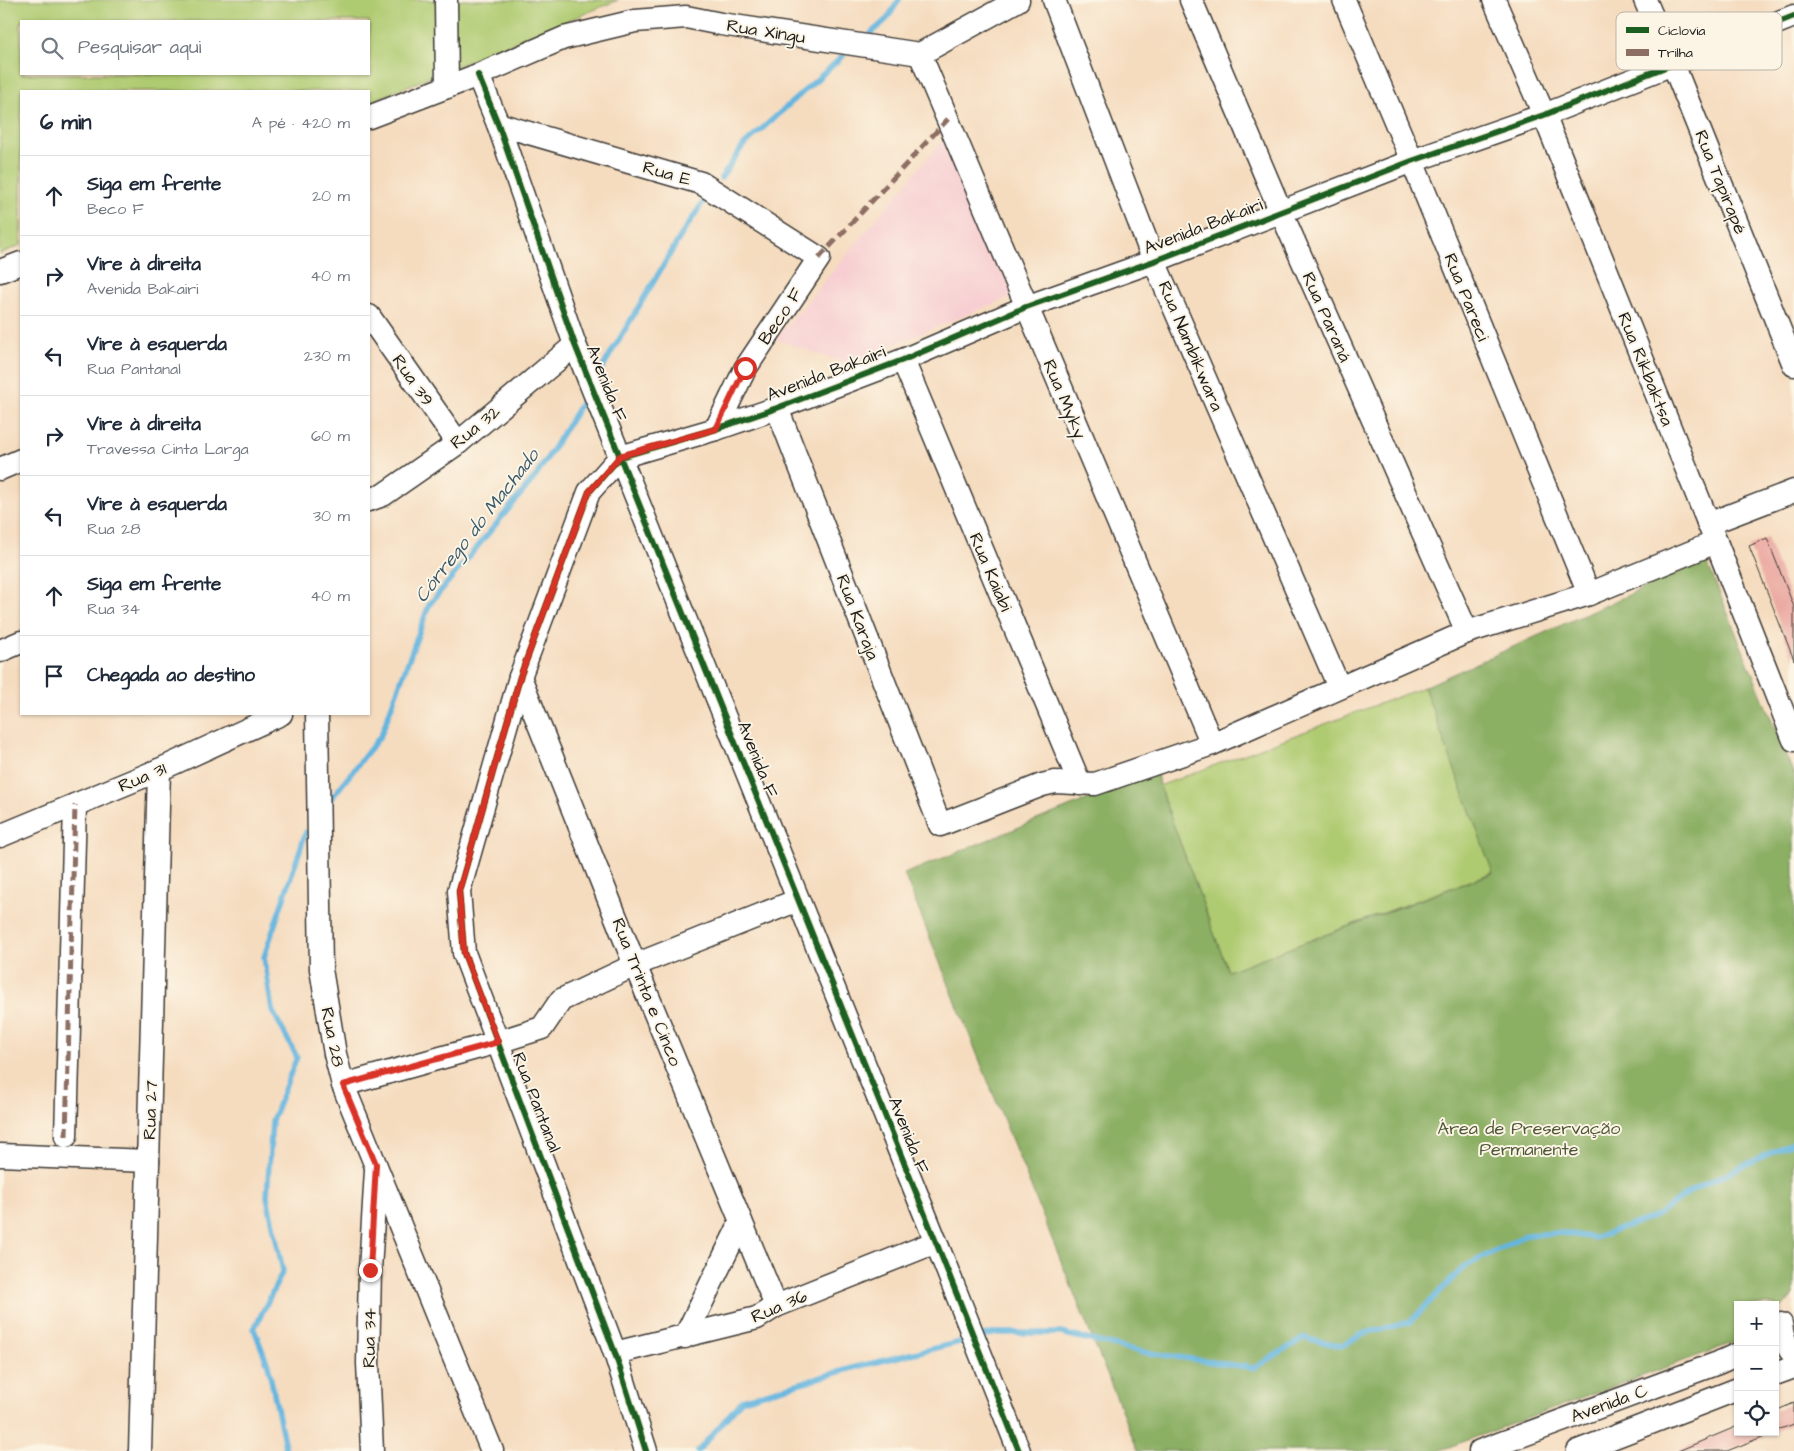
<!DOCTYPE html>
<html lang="pt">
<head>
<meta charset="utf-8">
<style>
  :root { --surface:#fff; --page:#f2f2f3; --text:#1f2937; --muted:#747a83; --line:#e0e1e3 }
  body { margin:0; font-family:"Architects Daughter",sans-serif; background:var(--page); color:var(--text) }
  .controls { position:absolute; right:15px; bottom:15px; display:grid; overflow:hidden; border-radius:0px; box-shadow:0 1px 4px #0004 }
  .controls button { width:45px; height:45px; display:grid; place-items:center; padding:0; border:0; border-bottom:1px solid var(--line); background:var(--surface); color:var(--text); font:25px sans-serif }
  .stop { position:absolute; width:15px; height:15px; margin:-11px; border:4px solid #d93025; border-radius:50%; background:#fff }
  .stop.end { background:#d93025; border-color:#fff; box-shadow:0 1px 5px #0008 }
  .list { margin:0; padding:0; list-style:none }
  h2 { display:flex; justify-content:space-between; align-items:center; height:65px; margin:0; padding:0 20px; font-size:21px }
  h2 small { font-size:16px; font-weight:400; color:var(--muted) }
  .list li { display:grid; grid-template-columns:32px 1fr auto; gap:15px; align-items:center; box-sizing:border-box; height:80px; padding:0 20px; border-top:1px solid var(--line) }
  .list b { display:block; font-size:19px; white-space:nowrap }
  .list p { margin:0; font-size:16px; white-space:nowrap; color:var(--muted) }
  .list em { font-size:16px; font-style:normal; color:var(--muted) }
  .icon { flex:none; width:28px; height:28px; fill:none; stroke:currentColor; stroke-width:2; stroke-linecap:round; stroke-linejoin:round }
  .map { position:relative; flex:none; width:1794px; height:1451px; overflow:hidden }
  .search { position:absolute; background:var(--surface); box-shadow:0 1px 4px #0004; left:20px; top:20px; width:350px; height:55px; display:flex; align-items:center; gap:12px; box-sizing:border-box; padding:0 18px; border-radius:0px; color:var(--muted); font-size:19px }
  .panel { position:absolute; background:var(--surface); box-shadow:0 1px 4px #0004; left:20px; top:90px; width:350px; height:625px; border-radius:0px }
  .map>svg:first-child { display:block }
  .built { fill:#f7cfd2 }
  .green { fill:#afcb71; stroke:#667446; fill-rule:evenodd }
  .forest { fill:#8baf63; stroke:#546640 }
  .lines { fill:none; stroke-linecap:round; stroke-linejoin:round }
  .stream { stroke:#64b5df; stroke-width:5.5 }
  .building { fill:#eba9a1 }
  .minor-casing { stroke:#3d3934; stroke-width:25 }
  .minor { stroke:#fff; stroke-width:22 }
  .quiet { stroke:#8d6e63; stroke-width:5; stroke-dasharray:10 5; stroke-linecap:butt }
  .cycleway-casing { stroke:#fcf5e5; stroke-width:9 }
  .cycleway { stroke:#1b5e20; stroke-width:6 }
  .route { stroke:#d93025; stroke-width:6 }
  .labels { text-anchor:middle; stroke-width:4; stroke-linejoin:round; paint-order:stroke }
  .street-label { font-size:18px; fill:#1c1c1c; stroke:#fcf5e5 }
  .park-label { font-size:18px; fill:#4f593a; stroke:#fcf5e5 }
  .water-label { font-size:19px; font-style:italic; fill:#39596a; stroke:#fcf5e5 }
  .key { fill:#fcf5e5; stroke:#b9b4a9; stroke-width:1 }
  .key-label { font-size:14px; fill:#1c1c1c }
</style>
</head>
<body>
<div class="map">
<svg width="1794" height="1451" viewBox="0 0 1794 1451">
  <rect width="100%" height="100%" fill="#fcf5e5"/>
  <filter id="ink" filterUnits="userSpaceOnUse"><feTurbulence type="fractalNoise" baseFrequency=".02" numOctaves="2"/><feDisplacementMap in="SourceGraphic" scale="10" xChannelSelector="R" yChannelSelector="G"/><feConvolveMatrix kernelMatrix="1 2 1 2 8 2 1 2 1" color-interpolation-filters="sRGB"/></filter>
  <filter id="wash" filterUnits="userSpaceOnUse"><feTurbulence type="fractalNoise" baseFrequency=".0096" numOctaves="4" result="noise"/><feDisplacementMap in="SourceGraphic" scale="20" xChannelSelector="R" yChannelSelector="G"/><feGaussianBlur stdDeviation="1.12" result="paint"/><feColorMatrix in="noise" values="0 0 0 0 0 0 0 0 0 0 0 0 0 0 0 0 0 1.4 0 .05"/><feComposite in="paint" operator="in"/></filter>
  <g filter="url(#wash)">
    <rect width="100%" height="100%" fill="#f5dcbf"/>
    <path class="built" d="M 947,135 L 1015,295 L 846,364 L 776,339 Z"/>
    <g class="green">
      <path d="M 0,0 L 618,0 L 369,102 L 369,91 L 21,91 L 21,245 L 0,254 ZM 21,21 L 369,21 L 369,74 L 21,74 Z"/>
      <path d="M 1424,687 L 1493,872 L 1228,971 L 1159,786 Z"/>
    </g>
    <path class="forest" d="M 1706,560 L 1794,775 L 1794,1296 L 1775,1313 L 1775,1305 L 1738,1305 L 1738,1341 L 1438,1451 L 1138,1451 L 904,874 L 1157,771 L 1159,786 L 1228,971 L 1493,873 L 1424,687 Z"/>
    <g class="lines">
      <g class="stream">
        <path d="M 871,33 L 887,19 L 899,0"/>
        <path d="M 721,178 L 743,146 L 843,56"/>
        <path d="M 601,370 L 682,234 L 703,202"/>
        <path d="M 331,799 L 381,735 L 429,605 L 536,476 L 582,402"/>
        <path d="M 980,1337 L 996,1333 L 1061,1333 L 1142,1352 L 1254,1368 L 1304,1338 L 1342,1346 L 1362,1334 L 1410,1322 L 1464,1267 L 1526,1235 L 1563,1233 L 1595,1238 L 1656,1216 L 1692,1190 L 1794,1142"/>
        <path d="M 286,1451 L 268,1365 L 254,1329 L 283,1271 L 267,1197 L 272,1121 L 297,1057 L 272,1010 L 264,957 L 306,832"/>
        <path d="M 698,1451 L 742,1400 L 856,1367 L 969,1340"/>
      </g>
    </g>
    <g id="blocks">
      <g class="building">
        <path d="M 1767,538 L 1794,607 L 1794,660 L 1749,546 Z"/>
        <path d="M 1794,1403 L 1794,1424 L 1775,1431 L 1775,1411 Z"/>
        <path d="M 1738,1426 L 1738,1432 L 1772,1433 L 1727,1451 L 1678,1451 Z"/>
      </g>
    </g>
  </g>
  <g filter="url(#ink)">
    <use href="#blocks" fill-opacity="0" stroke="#3d3934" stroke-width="1"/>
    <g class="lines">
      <defs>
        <g id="minor">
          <path d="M 446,0 L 447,87"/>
          <path d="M 1054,0 L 1154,261 L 1339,687"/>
          <path d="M 1191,0 L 1281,212 L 1467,632"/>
          <path d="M 1344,0 L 1412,161 L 1589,594"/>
          <path d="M 1494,0 L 1544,115 L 1716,542 L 1794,740"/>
          <path d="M 1645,0 L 1673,64 L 1794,365"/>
          <path d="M 920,54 L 1212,744"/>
          <path d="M 478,75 L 498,124 L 575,345 L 936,1242 L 1019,1451"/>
          <path d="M 369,117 L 478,75 L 564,38 L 635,21 L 686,17 L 721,24 L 920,54 L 1018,0"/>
          <path d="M 498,124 L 701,183 L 819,258 L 745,369 L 716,429"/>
          <path d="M 0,271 L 21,263"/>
          <path d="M 369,316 L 458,443"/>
          <path d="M 903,360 L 1080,784"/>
          <path d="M 777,408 L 940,825 L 1042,785 L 1055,782 L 1095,784 L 1212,744 L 1467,632 L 1589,594 L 1716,542"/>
          <path d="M 0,469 L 21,460"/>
          <path d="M 369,500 L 383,495 L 458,443 L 575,345"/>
          <path d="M 1708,524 L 1794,491"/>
          <path d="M 0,651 L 21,642"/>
          <path d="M 520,677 L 635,965 L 776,1306"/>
          <path d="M 317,714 L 321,969 L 335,1054 L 343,1085 L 492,1451"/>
          <path d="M 0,836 L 159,770 L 281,714"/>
          <path d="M 343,1085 L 498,1042 L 542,1028 L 561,1000 L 635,965 L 798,900"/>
          <path d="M 66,1136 L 75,805"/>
          <path d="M 0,1155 L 148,1161"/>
          <path d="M 1781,1324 C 1782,1336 1785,1346 1794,1355"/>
          <path d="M 685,1337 L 741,1222"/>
          <path d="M 615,1353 L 757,1318 L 776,1306 L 936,1242"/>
          <path d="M 1775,1374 L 1794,1367"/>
          <path d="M 140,1451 L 159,770"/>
          <path d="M 372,1451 L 368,1363 L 370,1270 L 376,1170"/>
          <path d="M 646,1451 L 615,1353 L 464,953 L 459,891 L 520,677 L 589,492 L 620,457 L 716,429 L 777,408 L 903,360 L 1026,307 L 1154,261 L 1412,161 L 1544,115 L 1794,16"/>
          <path d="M 1480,1451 L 1718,1363 L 1738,1354"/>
          <path d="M 1578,1451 L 1738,1389"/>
        </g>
      </defs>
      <use href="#minor" class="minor-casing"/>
      <use href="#minor" class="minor"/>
      <g class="quiet">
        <path d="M 819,258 L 948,119"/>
        <path d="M 66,1136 L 75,805"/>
      </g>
      <defs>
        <g id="cycleway">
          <path d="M 478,75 L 498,124 L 575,345 L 936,1242 L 1019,1451"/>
          <path d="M 646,1451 L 615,1353 L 464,953 L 459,891 L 520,677 L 589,492 L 620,457 L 716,429 L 777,408 L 903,360 L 1026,307 L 1154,261 L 1412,161 L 1544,115 L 1794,16"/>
        </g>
      </defs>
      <use href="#cycleway" class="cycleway-casing"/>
      <use href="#cycleway" class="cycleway"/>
    </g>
  </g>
  <g class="lines" filter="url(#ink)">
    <path class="route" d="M 370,1270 L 376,1164 L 343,1085 L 498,1042 L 464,953 L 459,891 L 520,677 L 589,492 L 620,456 L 716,429 L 745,368"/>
  </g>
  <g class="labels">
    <g class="street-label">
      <text transform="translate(766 31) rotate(9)" y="6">Rua Xingu</text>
      <text transform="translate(667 173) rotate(16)" y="6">Rua E</text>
      <text transform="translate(1721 182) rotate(68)" y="6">Rua Tapirapé</text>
      <text transform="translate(1203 226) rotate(-21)" y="6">Avenida Bakairi</text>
      <text transform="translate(1467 297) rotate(68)" y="6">Rua Pareci</text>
      <text transform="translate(780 316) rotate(-56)" y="6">Beco F</text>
      <text transform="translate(1327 317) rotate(66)" y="6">Rua Paraná</text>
      <text transform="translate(1191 346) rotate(67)" y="6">Rua Nambikwara</text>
      <text transform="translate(1646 369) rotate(68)" y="6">Rua Rikbaktsa</text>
      <text transform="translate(826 373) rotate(-21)" y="6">Avenida Bakairi</text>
      <text transform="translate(413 380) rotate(55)" y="6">Rua 39</text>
      <text transform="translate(607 383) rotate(68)" y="6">Avenida F</text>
      <text transform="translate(1065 399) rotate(67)" y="6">Rua Myky</text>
      <text transform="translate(475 427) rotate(-39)" y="6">Rua 32</text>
      <text transform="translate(991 572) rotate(67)" y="6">Rua Kaiabi</text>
      <text transform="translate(858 617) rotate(69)" y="6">Rua Karaja</text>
      <text transform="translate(758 759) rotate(68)" y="6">Avenida F</text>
      <text transform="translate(142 777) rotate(-23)" y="6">Rua 31</text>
      <text transform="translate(647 992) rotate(68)" y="6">Rua Trinta e Cinco</text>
      <text transform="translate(333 1037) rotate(79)" y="6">Rua 28</text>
      <text transform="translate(537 1102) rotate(69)" y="6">Rua Pantanal</text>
      <text transform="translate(150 1110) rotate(-88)" y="6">Rua 27</text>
      <text transform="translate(909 1135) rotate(68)" y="6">Avenida F</text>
      <text transform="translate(779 1306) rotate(-23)" y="6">Rua 36</text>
      <text transform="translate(369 1338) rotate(-89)" y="6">Rua 34</text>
      <text transform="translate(1609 1403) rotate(-20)" y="6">Avenida C</text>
    </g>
    <g class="park-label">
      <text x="1529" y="1134">Área de Preservação<tspan x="1529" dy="21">Permanente</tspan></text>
    </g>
    <g class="water-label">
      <text transform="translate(476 525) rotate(-52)" y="7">Córrego do Machado</text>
    </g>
  </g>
  <rect x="1616" y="12" width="166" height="58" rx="8" class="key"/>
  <rect x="1626" y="27" width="23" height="6" fill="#1b5e20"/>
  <rect x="1626" y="49" width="23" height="7" fill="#8d6e63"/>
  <g class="key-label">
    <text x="1658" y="35">Ciclovia</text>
    <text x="1658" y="57">Trilha</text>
  </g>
</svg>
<div class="controls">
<button>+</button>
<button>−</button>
<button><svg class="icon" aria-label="locate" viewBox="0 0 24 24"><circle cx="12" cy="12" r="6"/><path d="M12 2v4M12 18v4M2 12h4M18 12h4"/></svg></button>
</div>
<div class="stop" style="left:745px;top:368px"></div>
<div class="stop end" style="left:370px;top:1270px"></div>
<div class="search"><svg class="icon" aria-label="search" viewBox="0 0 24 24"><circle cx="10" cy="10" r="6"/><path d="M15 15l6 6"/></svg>Pesquisar aqui</div>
<section class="panel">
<h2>6 min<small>A pé · 420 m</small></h2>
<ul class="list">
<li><svg class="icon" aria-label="ahead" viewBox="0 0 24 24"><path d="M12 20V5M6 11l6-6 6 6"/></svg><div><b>Siga em frente</b><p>Beco F</p></div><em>20 m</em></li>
<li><svg class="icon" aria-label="right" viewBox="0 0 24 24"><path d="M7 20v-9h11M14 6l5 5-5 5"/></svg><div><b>Vire à direita</b><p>Avenida Bakairi</p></div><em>40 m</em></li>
<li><svg class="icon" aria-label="left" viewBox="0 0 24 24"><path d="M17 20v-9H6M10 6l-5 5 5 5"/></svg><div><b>Vire à esquerda</b><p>Rua Pantanal</p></div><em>230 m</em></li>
<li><svg class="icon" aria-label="right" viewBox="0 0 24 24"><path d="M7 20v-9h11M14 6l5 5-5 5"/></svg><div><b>Vire à direita</b><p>Travessa Cinta Larga</p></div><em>60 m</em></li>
<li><svg class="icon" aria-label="left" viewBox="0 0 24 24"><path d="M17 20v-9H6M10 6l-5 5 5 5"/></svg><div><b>Vire à esquerda</b><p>Rua 28</p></div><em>30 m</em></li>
<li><svg class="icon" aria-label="ahead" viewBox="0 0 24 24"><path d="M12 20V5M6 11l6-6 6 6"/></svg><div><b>Siga em frente</b><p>Rua 34</p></div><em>40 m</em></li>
<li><svg class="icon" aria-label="arrive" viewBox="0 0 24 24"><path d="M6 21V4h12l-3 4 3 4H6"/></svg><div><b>Chegada ao destino</b></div></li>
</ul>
</section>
</div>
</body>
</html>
